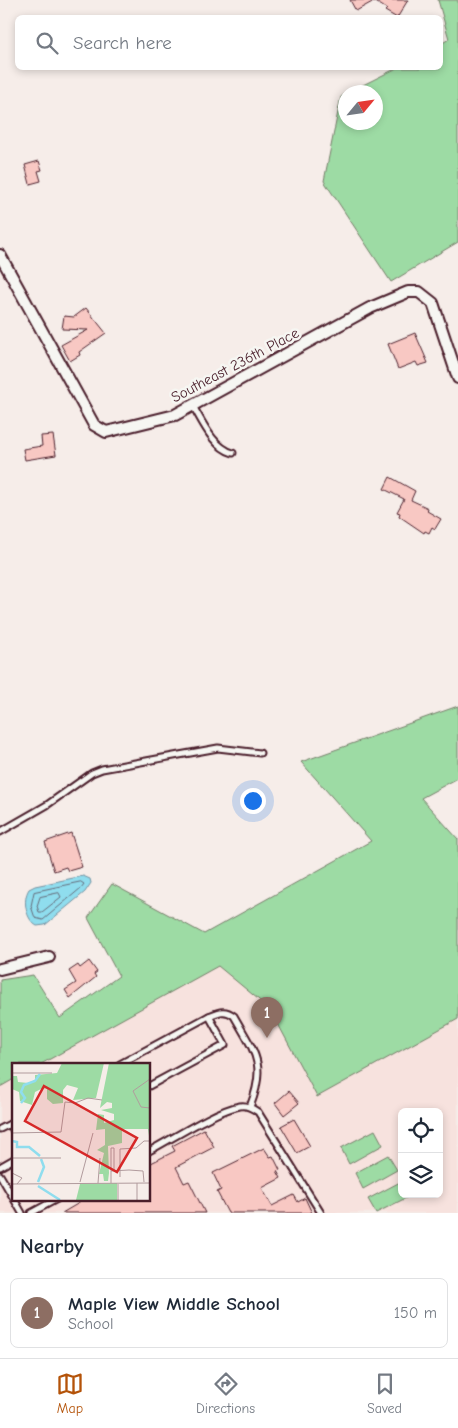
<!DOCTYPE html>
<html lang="en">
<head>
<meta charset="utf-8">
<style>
  :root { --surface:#fff; --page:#f2f2f3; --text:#1f2937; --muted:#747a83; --line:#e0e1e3; --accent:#b45309 }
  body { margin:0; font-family:"Comic Neue",sans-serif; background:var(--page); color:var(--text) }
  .controls { position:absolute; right:15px; bottom:15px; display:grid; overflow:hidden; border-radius:8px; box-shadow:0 2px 8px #0003 }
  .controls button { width:45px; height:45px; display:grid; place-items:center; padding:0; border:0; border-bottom:1px solid var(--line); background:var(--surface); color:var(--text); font:25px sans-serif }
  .compass { position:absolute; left:338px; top:85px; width:45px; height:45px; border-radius:50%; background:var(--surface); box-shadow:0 2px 8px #0003; rotate:61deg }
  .you { position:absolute; left:252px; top:800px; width:18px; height:18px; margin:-12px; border:4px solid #fff; border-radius:50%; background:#1a73e8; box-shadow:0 0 0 8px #1a73e833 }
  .badge { display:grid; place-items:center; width:32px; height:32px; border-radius:50%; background:var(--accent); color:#fff; font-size:16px; font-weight:700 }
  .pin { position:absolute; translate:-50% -41px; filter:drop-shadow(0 1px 2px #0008) }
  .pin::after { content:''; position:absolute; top:26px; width:18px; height:15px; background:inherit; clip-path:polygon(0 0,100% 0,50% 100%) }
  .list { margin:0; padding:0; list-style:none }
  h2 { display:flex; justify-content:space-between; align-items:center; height:65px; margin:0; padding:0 20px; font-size:21px }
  h2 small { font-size:16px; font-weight:400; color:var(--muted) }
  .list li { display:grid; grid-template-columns:32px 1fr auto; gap:15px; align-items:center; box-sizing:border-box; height:70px; margin:0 10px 10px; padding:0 10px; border:1px solid var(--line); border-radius:8px }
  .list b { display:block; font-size:19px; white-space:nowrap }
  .list p { margin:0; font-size:16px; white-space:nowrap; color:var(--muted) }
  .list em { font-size:16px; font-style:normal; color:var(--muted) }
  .icon { flex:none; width:28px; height:28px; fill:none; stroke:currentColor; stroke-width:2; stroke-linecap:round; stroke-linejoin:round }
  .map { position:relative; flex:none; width:458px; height:1213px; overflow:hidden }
  .search { position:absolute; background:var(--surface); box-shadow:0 2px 8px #0003; left:15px; right:15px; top:15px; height:55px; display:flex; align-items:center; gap:12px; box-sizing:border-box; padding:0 18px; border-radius:8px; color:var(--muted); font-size:19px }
  .sheet { height:145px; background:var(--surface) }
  nav { display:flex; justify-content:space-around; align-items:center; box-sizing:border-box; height:70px; border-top:1px solid var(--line); background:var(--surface); font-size:14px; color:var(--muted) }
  nav a { display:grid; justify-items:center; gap:2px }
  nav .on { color:var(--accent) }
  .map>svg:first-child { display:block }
  .built { fill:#f7e2de; fill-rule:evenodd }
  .green { fill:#9ddba4; stroke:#747d68 }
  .water { fill:#8fddee; stroke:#7391a0 }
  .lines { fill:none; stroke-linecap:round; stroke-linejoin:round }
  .shore { stroke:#666b79; stroke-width:1 }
  .building { fill:#f8c8c3; stroke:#4a1f2b }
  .service-casing { stroke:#4a1f2b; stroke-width:9 }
  .minor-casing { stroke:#4a1f2b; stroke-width:14 }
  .service { stroke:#f6f6f2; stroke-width:5 }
  .minor { stroke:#f6f6f2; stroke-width:10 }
  .labels { text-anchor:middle; stroke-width:5; stroke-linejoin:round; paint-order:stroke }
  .street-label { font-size:15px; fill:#4a1f2b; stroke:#f6f6f2 }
  .inset-river { fill:none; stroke:#8fddee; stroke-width:2.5 }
  .inset-road { fill:none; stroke:#b19b9d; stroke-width:1 }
  .view { fill:#d62828; fill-opacity:0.15; stroke:#d62828; stroke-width:2.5 }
  .inset-edge { fill:none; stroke:#4a1f2b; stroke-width:2.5 }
</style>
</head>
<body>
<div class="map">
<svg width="458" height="1213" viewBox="0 0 458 1213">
  <rect width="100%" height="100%" fill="#f6ede9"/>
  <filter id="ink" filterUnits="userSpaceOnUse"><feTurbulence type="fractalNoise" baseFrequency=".02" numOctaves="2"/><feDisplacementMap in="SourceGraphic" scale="10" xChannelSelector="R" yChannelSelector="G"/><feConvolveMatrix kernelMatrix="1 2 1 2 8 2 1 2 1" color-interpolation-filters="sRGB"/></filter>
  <g filter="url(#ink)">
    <path class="built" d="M 377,866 L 458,1012 L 458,1213 L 0,1213 L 0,1081 L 14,1073 L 14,1199 L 149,1199 L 149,1064 L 29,1064 ZM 402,1112 L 439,1112 L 439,1194 L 402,1194 Z"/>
    <g class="green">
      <path d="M 438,0 L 458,0 L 458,242 L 391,282 L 324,181 L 341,97 L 345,94 L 346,122 L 376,122 L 376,92 L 349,92 L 397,68 L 440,68 L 441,44 L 449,39 Z"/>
      <path d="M 458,706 L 458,778 L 421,798 L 458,839 L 458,1019 L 317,1097 L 270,1009 L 218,966 L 41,1064 L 14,1064 L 14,1079 L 0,1087 L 0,980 L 33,975 L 60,1018 L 119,976 L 88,918 L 112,884 L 204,934 L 371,841 L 301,762 Z"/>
      <path d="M 375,1130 L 383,1145 L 349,1164 L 341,1148 Z"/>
      <path d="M 388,1155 L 397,1170 L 363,1189 L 355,1173 Z"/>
      <path d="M 402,1181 L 402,1194 L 410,1196 L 376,1213 L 368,1199 Z"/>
    </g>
    <path class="water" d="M 83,876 L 90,879 L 91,883 L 85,892 L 45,925 L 37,926 C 26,920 22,900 29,889 L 35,886 Z"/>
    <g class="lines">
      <g class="shore">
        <path d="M 81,882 L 84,884 L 81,888 L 43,920 L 35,918 L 31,906 L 34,892 Z"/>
        <path d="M 59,893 L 61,897 L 42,912 L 39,912 L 37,906 L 40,897 Z"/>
      </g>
    </g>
    <g class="building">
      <path d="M 350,0 L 408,0 L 397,18 L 385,11 L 387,9 L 374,1 L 356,11 Z"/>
      <path d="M 39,161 L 42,170 L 38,171 L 41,181 L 30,184 L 25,165 Z"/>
      <path d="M 86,308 L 106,333 L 79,352 L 80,355 L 70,361 L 61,345 L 88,330 L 62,329 L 64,316 L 74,317 Z"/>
      <path d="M 415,333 L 428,363 L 418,366 L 416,362 L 398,369 L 388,344 Z"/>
      <path d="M 53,435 L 56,455 L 25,460 L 23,449 L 42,446 L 41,436 Z"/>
      <path d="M 390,477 L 415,491 L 411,500 L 428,508 L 427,511 L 441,519 L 435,529 L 432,527 L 429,533 L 425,531 L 424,533 L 399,516 L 400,513 L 397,512 L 404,499 L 384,489 Z"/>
      <path d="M 71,833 L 82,867 L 68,871 L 66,867 L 54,871 L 45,842 Z"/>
      <path d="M 89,961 L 97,972 L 94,974 L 96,977 L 70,998 L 65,990 L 76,983 L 69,971 L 78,965 L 80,968 Z"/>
      <path d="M 289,1091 L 299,1103 L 284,1115 L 275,1103 Z"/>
      <path d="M 294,1119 L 310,1146 L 297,1153 L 281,1126 Z"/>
      <path d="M 204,1129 L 214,1147 L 176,1167 L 184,1183 L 189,1181 L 205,1213 L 62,1213 L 79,1203 L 77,1199 L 149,1199 L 149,1164 L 175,1151 L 172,1146 Z"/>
      <path d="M 264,1148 L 270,1157 L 273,1156 L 280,1170 L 277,1171 L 281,1178 L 262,1188 L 272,1206 L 294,1195 L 298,1202 L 305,1198 L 312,1213 L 228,1213 L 217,1192 L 221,1190 L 213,1173 Z"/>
    </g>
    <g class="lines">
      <defs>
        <g id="service">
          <path d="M 193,406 C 203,423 213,447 233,453"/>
          <path d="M 0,832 L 47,805 L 92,773 L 102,769 L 218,748 L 260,753"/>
          <path d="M 209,1016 C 219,1012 225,1009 234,1016 C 255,1053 267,1064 250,1107"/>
          <path d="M 120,1064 L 209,1016 L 225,1045 L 149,1086"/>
          <path d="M 10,1124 L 14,1131"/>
          <path d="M 0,1129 L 14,1122"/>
          <path d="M 149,1151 C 172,1139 216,1110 240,1106 C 247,1105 252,1108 258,1112 L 321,1213"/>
          <path d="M 0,1167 L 14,1159"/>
          <path d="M 0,1175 L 14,1199"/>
          <path d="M 14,1199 L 22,1213"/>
          <path d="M 31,1213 L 57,1199"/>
        </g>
        <g id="minor">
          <path d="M 0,255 L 94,425 L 106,432 L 175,415 L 370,308 L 408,292 L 419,292 L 433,303 L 458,378"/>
          <path d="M 0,969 L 49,957"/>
        </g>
      </defs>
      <use href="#service" class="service-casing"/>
      <use href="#minor" class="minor-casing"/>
      <use href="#service" class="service"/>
      <use href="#minor" class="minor"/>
    </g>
  </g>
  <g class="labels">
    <g class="street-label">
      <text transform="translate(235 365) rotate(-28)" y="5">Southeast 236th Place</text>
    </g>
  </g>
  <g transform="translate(12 1063)">
    <rect width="138" height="138" fill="#f6ede9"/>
    <path d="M 50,0 L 92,0 L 84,35 L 61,37 L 66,25 L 55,22 L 51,27 L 51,40 L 41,41 L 35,36 L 35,26 L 31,25 L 23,29 L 20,42 L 8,38 L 7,29 L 0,26 L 0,13 L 5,13 L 6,19 L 16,20 L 23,17 L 23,12 L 45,10 ZM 97,0 L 137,0 L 137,73 L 136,66 L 110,66 L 110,80 L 96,83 L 97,110 L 96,118 L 92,118 L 91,111 L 87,111 L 92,90 L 85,87 L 93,82 L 93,66 L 84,67 L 86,51 L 92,52 L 92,60 L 102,57 L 102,51 L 89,47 L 100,45 L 100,40 L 95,39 L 88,45 ZM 105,120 L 105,137 L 64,137 L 68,121 Z" fill="#9ddba4"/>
    <path class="inset-river" d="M 9,40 L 13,35 L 9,29 L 12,22 L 23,18 L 28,11M 0,78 L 5,79 L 5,84 L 17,84 L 28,93M 26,119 L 32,104 L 29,96M 26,123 L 48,137"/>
    <path class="inset-road" d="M 0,10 L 40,10M 138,16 L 121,28 L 129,44 L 138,45M 0,70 L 49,69 L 53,39 L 63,40 L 76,35 L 90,37M 0,95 L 49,95M 99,108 L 99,85 L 102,85 L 102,108M 0,110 L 10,115 L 5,121M 108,114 L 108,86 L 124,85 L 132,78 L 138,78M 68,119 L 81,70M 86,120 L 88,95M 99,120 L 99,108 L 117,107 L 131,108 L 132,119M 125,120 L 125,137M 0,121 L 138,120M 106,137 L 106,121"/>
    <path class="view" d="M 32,23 L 125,75 L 105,109 L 13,58 Z"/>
    <rect width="138" height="138" class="inset-edge"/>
  </g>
</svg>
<div class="controls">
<button><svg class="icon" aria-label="locate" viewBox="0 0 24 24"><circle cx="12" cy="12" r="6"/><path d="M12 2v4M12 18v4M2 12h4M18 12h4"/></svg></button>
<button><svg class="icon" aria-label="layers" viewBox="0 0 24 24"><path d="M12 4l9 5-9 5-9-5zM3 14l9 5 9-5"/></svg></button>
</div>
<svg class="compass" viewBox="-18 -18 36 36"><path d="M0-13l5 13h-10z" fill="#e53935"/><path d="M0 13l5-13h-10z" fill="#747a83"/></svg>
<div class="you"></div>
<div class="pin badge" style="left:267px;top:1038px;background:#8d6e63">1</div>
<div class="search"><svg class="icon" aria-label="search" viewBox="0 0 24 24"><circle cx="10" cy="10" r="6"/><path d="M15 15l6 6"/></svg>Search here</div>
</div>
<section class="sheet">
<h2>Nearby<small></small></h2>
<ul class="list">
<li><span class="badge" style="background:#8d6e63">1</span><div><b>Maple View Middle School</b><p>School</p></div><em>150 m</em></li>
</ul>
</section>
<nav>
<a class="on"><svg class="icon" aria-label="map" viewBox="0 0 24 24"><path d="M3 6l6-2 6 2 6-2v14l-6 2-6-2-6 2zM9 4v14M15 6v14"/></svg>Map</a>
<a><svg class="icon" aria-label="directions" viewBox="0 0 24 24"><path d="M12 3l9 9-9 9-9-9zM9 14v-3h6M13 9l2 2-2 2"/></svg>Directions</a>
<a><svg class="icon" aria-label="saved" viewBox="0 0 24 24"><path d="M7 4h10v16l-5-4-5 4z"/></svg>Saved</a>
</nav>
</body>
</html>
